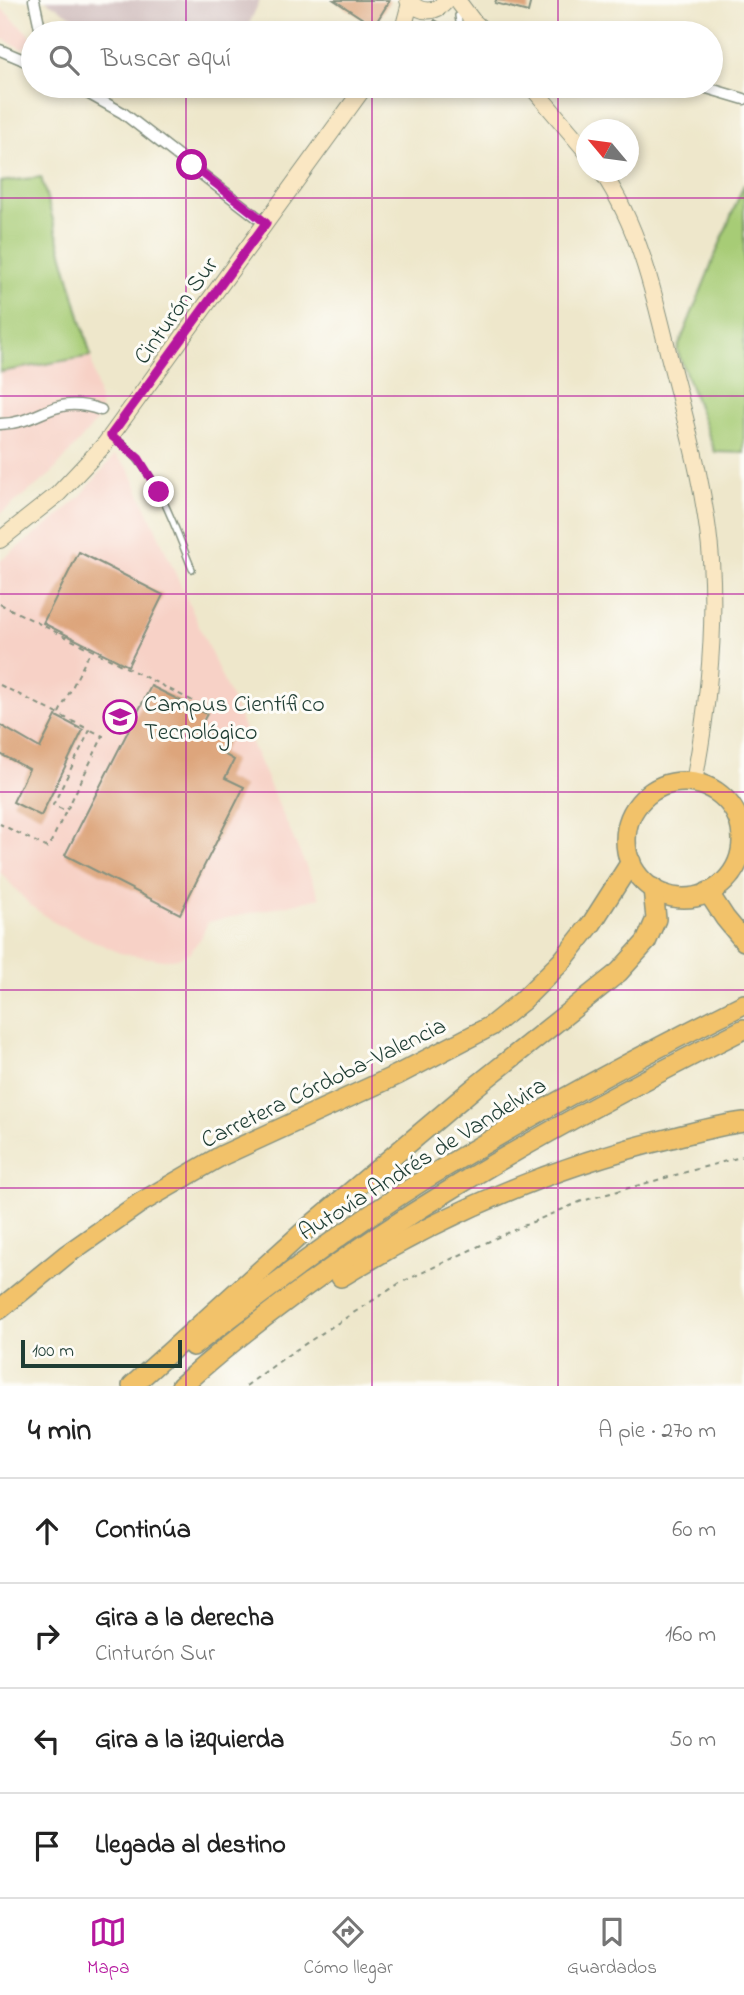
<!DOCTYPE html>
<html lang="es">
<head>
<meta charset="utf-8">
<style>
  :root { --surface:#fff; --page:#f2f2f2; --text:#222; --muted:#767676; --line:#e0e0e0; --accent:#b5179e }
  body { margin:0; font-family:"Indie Flower",sans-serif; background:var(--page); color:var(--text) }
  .compass { position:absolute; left:576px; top:119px; width:63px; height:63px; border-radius:50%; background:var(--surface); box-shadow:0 4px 10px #0003; rotate:299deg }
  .scale { position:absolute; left:21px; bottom:18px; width:161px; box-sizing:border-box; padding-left:7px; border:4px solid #1f3d34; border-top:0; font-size:19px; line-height:24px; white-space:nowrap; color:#1f3d34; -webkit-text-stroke:5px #fdfcf7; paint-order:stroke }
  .stop { position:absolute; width:21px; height:21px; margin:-16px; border:5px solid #b5179e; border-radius:50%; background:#fff }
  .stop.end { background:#b5179e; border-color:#fff; box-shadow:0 2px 7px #0008 }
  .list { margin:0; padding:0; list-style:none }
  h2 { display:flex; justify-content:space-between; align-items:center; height:91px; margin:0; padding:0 28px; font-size:30px }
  h2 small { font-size:23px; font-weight:400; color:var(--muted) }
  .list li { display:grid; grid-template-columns:46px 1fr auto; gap:21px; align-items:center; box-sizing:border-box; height:105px; padding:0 28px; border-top:2px solid var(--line) }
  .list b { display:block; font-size:26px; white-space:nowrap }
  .list p { margin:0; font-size:23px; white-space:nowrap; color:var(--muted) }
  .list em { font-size:23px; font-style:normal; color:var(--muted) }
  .icon { flex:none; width:38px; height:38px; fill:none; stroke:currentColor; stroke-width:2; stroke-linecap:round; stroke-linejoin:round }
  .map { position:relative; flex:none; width:744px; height:1386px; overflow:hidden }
  .search { position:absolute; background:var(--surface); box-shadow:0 4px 10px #0003; left:21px; right:21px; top:21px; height:77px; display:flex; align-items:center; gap:18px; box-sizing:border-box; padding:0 24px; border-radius:38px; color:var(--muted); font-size:26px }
  .sheet { height:511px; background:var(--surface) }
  nav { display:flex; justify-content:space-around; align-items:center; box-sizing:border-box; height:98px; border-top:2px solid var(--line); background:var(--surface); font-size:19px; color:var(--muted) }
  nav a { display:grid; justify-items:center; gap:4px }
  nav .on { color:var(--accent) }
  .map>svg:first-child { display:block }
  .built { fill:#f7d1c6 }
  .industrial { fill:#d2bfbf }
  .green { fill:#a7cc76; stroke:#638455; stroke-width:2 }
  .building { fill:#dda57c }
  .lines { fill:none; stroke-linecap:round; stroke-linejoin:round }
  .lane-casing { stroke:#869280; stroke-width:8 }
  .street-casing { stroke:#869280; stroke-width:13 }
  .secondary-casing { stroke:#869280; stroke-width:18 }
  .highway-casing { stroke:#869280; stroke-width:22 }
  .path { stroke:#869280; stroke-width:2; stroke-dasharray:5 5; stroke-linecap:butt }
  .lane { stroke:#fff; stroke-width:5 }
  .street { stroke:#fff; stroke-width:10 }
  .secondary { stroke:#fae7c3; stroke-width:16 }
  .highway { stroke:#f2c26a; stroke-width:19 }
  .route { stroke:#b5179e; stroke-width:9 }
  .grid { fill:none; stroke:#b5179e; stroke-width:2; stroke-opacity:0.55 }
  .labels { text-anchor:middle; stroke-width:6; stroke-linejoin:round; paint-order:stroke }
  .street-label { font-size:24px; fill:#1f3d34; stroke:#fdfcf7 }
  .poi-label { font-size:24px; fill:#1f3d34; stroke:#fdfcf7; text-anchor:start }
</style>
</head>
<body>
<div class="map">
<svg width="744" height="1386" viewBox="0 0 744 1386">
  <rect width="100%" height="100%" fill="#fdfcf7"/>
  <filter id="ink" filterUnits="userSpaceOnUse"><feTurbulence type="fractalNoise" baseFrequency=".0143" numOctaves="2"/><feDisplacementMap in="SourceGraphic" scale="14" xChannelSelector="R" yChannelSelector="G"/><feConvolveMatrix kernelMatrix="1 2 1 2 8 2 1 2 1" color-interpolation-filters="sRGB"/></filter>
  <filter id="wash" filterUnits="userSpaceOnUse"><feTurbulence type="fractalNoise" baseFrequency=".00686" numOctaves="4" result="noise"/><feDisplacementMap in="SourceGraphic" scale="28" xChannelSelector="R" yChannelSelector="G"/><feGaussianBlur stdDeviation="1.57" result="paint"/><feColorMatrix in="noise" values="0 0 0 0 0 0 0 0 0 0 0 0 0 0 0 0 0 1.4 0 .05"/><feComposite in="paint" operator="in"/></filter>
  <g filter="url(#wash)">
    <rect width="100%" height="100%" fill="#eee7cb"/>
    <g class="built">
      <path d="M 0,7 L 33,38 L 23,49 L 0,38 Z"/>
      <path d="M 91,356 L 101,410 L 95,423 L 51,474 L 0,514 L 0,372 Z"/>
      <path d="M 115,455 L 129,469 L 320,898 L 208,922 L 200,939 L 190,952 L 178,958 L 163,960 L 120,953 L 55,923 L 30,905 L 0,872 L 0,561 L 53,521 L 79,498 Z"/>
    </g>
    <path class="industrial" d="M 45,0 L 260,0 L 245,33 L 100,33 Z"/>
    <g class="green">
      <path d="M 41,177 L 91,356 L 0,372 L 0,182 Z"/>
      <path d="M 744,184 L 744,453 L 715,452 L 677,350 Z"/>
    </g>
    <g id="blocks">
      <g class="building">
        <path d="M 334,0 L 390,0 L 374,26 Z"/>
        <path d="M 496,0 L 531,0 L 528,12 L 495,3 Z"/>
        <path d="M 435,20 L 455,32 L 456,33 L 427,33 Z"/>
        <path d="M 79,552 L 163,595 L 128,666 L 43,623 Z"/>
        <path d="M 151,686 L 207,714 L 200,727 L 228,741 L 222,753 L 234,760 L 225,778 L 244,787 L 180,914 L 65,855 Z"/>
        <path d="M 56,716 L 83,730 L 41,816 L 13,802 L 29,769 L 0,754 L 0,725 L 40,748 Z"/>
      </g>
    </g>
  </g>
  <g filter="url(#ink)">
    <use href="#blocks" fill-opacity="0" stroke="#869280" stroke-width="2"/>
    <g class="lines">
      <defs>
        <g id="lane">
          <path d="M 458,16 L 461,33"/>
          <path d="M 114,437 C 157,469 172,521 192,569"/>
        </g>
        <g id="street">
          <path d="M 34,0 L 41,33"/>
          <path d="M 0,50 L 33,64"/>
          <path d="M 23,60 L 33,49"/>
          <path d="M 75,86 L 123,113 L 266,224"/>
          <path d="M 700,86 L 744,99"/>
          <path d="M 0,424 C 44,423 51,393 101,410"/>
        </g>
        <g id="secondary">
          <path d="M 408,0 C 420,14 436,14 447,0"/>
          <path d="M 457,0 L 472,20 L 486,33"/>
          <path d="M 402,33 L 410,3"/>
          <path d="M 531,86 L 586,151"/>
          <path d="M 602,172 C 639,227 654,293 669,356 C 686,422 706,491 711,560 C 716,636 708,708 694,782"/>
          <path d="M 0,540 L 58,494 L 105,444 L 365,86"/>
        </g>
        <g id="highway">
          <circle cx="684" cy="840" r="58"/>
          <path d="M 708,892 L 725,918 L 744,941"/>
          <path d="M 341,1277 C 443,1214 554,1166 671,1138 C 695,1132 719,1125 744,1122"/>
          <path d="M 0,1309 L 66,1255 L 140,1203 L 221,1156 L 397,1075 L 491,1026 L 522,1001 L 562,961 L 592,923 L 631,862"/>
          <path d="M 193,1346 C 268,1289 342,1231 422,1181 C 526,1117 634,1059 744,1004"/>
          <path d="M 132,1386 L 301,1234 L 474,1088 L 619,972 L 646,942 L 656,919 L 653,888"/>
          <path d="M 181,1386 C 348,1238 546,1129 744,1029"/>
        </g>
      </defs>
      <use href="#lane" class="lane-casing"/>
      <use href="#street" class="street-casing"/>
      <use href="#secondary" class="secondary-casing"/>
      <use href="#highway" class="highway-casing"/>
      <g class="path">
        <path d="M 0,604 L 207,708"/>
        <path d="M 0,685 L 90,730 L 53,805 L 66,811 L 48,848 L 0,824"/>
        <path d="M 59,713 L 90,652"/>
        <path d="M 67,810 L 103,736 L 91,730"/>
        <path d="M 246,1386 L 288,1355 L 400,1283 L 509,1232 L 582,1201 L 744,1156"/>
      </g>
      <use href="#lane" class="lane"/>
      <use href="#street" class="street"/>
      <use href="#secondary" class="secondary"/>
      <use href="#highway" class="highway"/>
    </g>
  </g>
  <g class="lines" filter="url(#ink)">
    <path class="route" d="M 159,492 L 139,459 L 111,435 L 266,223 L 192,165"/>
  </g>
  <path class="grid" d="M 186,0 L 186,33M 372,0 L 372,33M 558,0 L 558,33M 186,86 L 186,1386M 372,86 L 372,1386M 558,86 L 558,1386M 0,198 L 744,198M 0,396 L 744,396M 0,594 L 744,594M 0,792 L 744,792M 0,990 L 744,990M 0,1188 L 744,1188"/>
  <defs>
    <symbol id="university-ring" viewBox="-11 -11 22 22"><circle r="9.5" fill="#fdfcf7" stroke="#b5179e" stroke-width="1.5"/><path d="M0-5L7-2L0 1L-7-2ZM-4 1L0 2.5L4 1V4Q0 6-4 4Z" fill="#b5179e"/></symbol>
  </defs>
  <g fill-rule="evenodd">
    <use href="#university-ring" x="101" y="698" width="38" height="38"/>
  </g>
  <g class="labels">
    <g class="street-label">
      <text transform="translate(175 310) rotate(-54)" y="8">Cinturón Sur</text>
      <text transform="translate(323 1082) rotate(-26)" y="8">Carretera Córdoba-Valencia</text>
      <text transform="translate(422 1158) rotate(-32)" y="8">Autovía Andrés de Vandelvira</text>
    </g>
    <g class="poi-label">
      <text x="144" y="711">Campus Científico<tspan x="144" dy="28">Tecnológico</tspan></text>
    </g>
  </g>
</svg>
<svg class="compass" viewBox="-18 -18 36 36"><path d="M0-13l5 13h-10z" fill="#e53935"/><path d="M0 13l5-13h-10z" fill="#767676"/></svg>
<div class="scale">100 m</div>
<div class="stop" style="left:192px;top:165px"></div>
<div class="stop end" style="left:159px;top:492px"></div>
<div class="search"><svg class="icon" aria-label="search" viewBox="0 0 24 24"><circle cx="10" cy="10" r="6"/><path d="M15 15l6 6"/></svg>Buscar aquí</div>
</div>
<section class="sheet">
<h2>4 min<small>A pie · 270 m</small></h2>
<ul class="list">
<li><svg class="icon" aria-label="ahead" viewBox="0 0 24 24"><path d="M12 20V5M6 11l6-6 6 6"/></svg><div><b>Continúa</b></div><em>60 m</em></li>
<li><svg class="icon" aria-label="right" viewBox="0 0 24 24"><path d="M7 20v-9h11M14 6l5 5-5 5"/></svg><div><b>Gira a la derecha</b><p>Cinturón Sur</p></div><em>160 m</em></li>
<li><svg class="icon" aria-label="left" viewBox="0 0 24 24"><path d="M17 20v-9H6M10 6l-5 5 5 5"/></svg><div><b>Gira a la izquierda</b></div><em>50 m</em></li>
<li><svg class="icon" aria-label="arrive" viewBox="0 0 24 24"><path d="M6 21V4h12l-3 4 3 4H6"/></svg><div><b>Llegada al destino</b></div></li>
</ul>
</section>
<nav>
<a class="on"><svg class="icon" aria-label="map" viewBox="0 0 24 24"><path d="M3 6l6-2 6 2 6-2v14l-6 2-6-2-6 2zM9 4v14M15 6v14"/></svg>Mapa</a>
<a><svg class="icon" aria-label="directions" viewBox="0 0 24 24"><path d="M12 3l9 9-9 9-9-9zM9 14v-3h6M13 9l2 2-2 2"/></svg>Cómo llegar</a>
<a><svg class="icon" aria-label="saved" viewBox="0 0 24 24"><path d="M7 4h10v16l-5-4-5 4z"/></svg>Guardados</a>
</nav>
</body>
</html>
